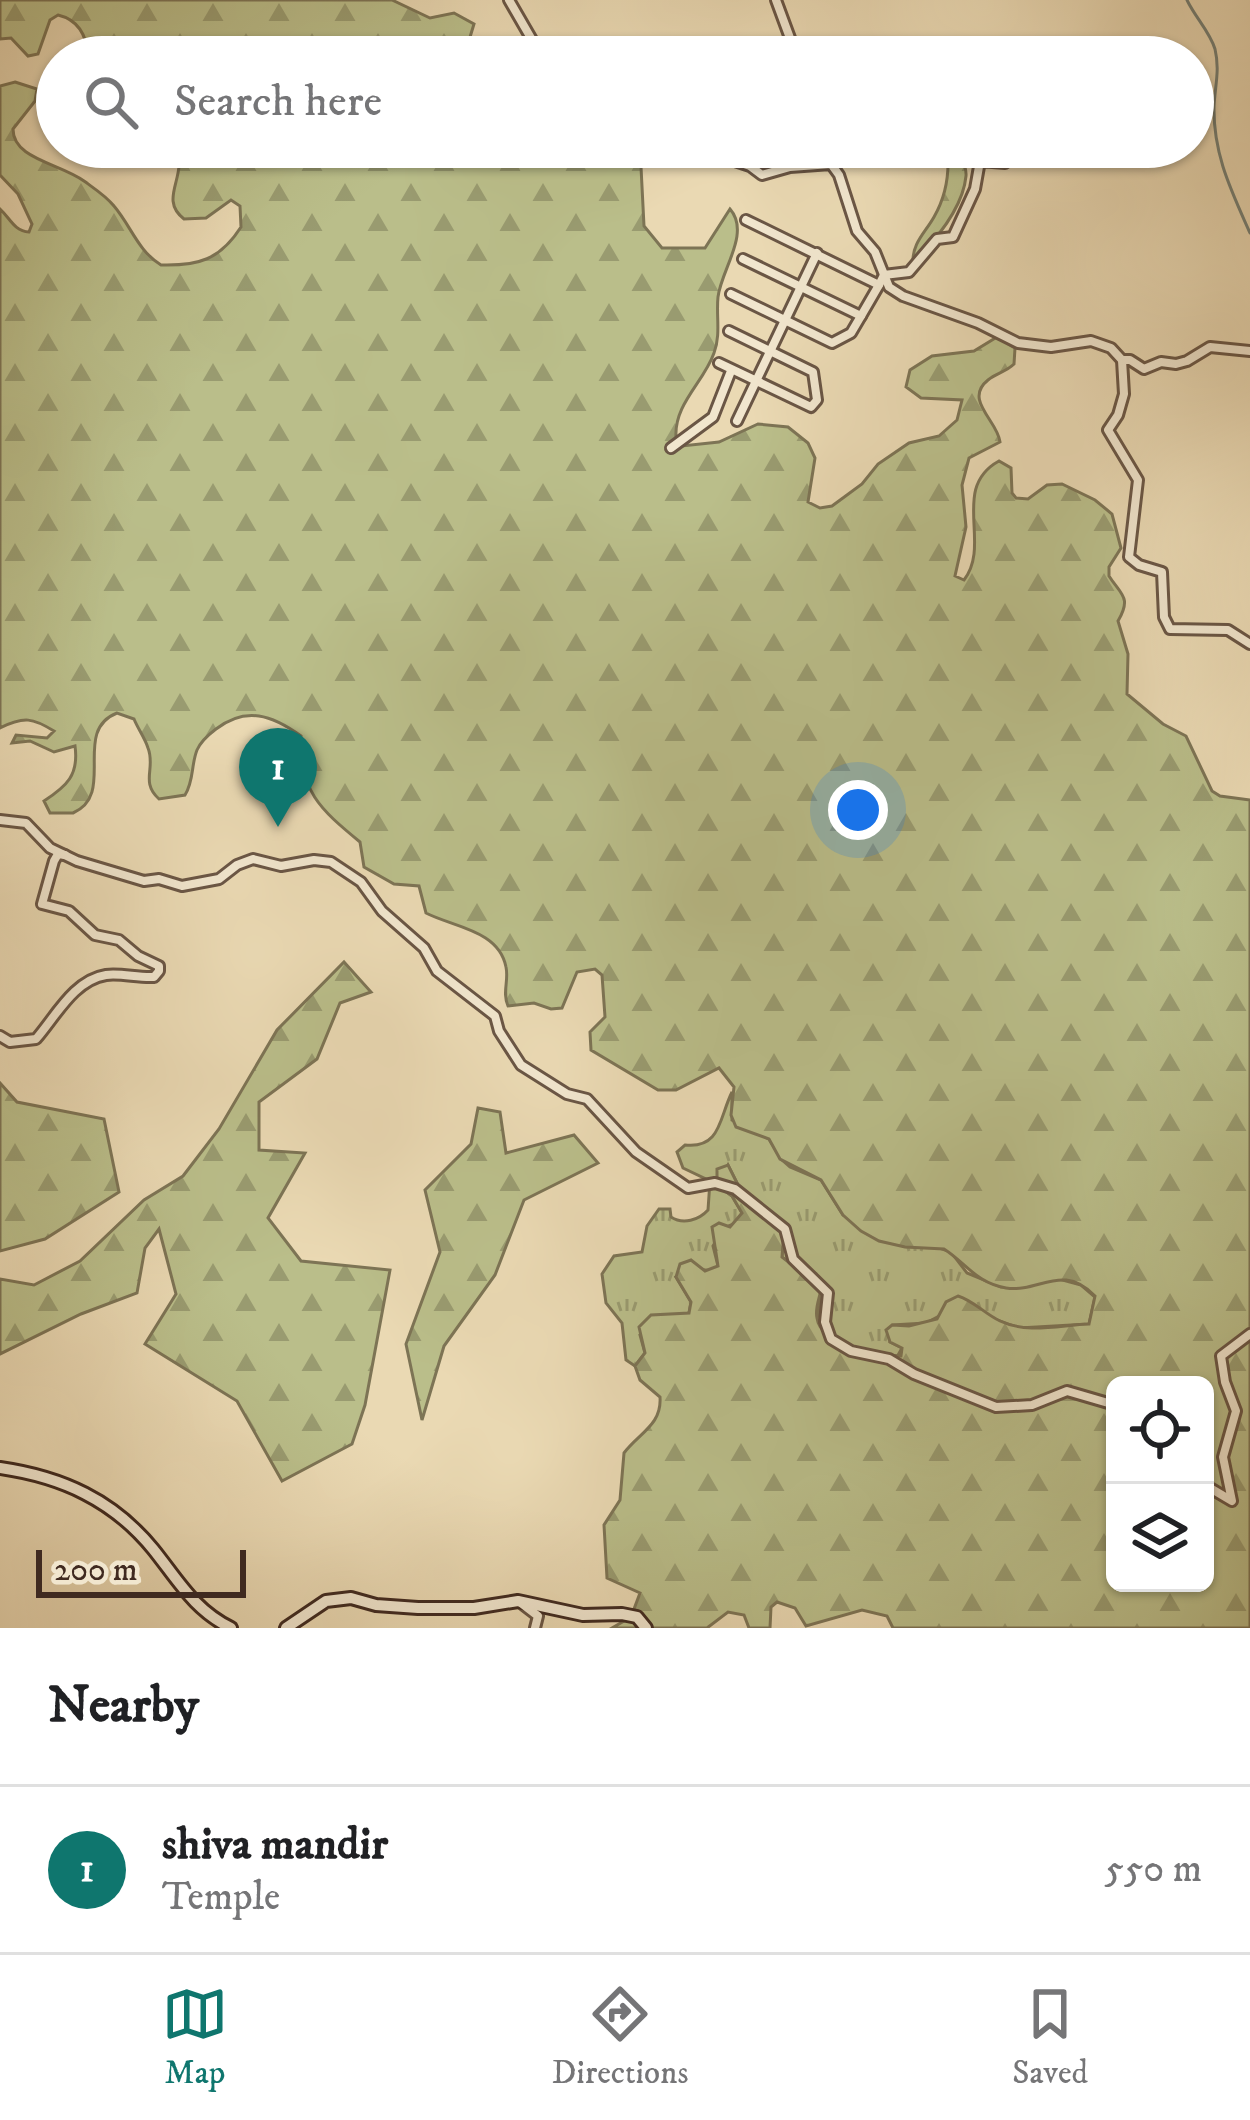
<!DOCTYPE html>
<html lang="en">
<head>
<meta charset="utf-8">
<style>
  :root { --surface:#fff; --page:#f2f2f2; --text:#202124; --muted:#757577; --line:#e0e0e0; --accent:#0f766e }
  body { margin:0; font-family:"IM FELL DW Pica",serif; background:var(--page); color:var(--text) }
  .controls { position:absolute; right:36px; bottom:36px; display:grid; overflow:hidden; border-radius:18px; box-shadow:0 3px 9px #0004 }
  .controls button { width:108px; height:108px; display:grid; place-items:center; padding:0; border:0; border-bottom:3px solid var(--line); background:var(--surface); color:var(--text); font:60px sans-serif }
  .scale { position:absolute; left:36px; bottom:30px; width:210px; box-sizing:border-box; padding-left:12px; border:6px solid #402a20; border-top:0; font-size:33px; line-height:42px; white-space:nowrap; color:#402a20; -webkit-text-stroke:9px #f1e6ce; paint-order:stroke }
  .you { position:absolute; left:858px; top:810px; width:42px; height:42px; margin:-30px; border:9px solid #fff; border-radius:50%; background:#1a73e8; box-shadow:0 0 0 18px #1a73e833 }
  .badge { display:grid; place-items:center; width:78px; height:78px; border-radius:50%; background:var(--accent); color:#fff; font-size:39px; font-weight:700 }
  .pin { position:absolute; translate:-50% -99px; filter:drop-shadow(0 3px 6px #0008) }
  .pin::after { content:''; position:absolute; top:63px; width:42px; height:36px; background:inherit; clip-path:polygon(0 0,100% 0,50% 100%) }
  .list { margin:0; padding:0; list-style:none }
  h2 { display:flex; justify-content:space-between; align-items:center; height:156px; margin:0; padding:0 48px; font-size:51px }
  h2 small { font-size:39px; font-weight:400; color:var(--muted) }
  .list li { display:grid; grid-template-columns:78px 1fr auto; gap:36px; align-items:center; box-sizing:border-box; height:168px; padding:0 48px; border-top:3px solid var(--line) }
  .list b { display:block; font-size:45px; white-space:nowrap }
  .list p { margin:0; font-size:39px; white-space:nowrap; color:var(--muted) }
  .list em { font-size:39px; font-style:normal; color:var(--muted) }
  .icon { flex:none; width:66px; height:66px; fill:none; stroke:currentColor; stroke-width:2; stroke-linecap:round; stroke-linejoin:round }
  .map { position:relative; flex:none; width:1250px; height:1628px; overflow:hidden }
  .search { position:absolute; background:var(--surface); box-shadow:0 3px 9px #0004; left:36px; right:36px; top:36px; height:132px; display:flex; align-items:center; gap:30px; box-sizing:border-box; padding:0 42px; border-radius:66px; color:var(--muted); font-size:45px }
  .sheet { height:324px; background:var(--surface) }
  nav { display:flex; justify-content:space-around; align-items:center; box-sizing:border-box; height:168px; border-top:3px solid var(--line); background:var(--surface); font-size:33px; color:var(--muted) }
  nav a { display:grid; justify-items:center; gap:6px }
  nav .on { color:var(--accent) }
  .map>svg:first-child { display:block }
  .grass { fill:url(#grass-tufts); stroke:#7d7455; stroke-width:3 }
  .forest { fill:url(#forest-firs); stroke:#7d7455; stroke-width:3; fill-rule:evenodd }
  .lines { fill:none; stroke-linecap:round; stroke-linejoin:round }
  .stream { stroke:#758076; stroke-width:3 }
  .street-casing { stroke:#6a5645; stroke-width:14 }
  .secondary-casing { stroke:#402a20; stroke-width:16 }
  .street { stroke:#f1e6ce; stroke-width:8 }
  .secondary { stroke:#f1e6ce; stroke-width:10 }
</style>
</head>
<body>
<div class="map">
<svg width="1250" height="1628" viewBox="0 0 1250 1628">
  <defs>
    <pattern id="grass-tufts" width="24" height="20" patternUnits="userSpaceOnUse" patternTransform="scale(3)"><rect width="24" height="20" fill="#babe8a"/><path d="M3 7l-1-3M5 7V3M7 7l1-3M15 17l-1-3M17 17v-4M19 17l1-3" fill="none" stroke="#999b70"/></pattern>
    <pattern id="forest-firs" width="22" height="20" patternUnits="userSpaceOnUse" patternTransform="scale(3)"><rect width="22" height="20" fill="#babe8a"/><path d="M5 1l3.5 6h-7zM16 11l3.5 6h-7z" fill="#999b70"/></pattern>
  </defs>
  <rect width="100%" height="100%" fill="#ead9b3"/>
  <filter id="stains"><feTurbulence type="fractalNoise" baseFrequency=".00167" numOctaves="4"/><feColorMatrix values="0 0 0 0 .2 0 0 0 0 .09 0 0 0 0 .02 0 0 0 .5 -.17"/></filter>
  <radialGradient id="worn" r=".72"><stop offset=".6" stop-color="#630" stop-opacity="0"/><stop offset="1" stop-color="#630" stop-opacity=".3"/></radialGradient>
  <path class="grass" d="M 732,1092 L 732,1120 L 769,1139 L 781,1159 L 790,1167 L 821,1180 L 843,1215 L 951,1252 L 967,1273 L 1001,1287 L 1020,1287 L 1059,1279 L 1081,1285 L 1095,1297 L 1089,1324 L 1019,1328 L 997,1320 L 943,1314 L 926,1323 L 893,1325 L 890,1342 L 902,1348 L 897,1357 C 870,1350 829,1347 817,1319 L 823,1289 L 782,1257 L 784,1231 L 743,1195 L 728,1165 L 717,1185 L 732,1196 L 742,1213 L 736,1223 L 724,1228 L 713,1246 L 718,1266 L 713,1271 L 697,1269 L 676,1277 L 691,1302 L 689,1313 L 671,1317 L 640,1335 L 645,1353 L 635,1366 L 626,1360 L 622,1323 L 606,1303 L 602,1274 L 614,1256 L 642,1252 L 647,1226 L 659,1209 L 670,1209 L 671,1217 C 683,1225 699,1220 708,1210 L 710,1181 L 683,1168 L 677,1152 L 685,1145 C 721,1149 719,1118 732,1092 Z"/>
  <g class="forest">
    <path d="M 0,0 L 392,0 L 430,18 L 454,13 L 474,24 L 464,57 L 88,57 C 87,36 79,20 58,15 L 50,20 L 38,54 L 28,56 L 11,38 L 0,39 Z"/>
    <path d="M 15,82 L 37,89 L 35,101 L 13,129 C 13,159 59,163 84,181 C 95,189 106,196 114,206 C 131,226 138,251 161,265 C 198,266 220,260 241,227 L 240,206 L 231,200 L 206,218 L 184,219 C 157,198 190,175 175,147 C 149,148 115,175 95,147 L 537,147 C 567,171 606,153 641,167 L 644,226 L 662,248 L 705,248 L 730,209 C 751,233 721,270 718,297 C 716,315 721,335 714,353 C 704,382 674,404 676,437 L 682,446 L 719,442 L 758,424 L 788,427 L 808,443 L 815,458 L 808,502 L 820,508 L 832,506 L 862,484 L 878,464 L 909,443 L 939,436 L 957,420 L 962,400 L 921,398 L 906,387 L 910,370 L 932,356 L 974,351 L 997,337 L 1015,348 L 1014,364 C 1006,372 996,373 988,380 C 963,400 998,421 1000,442 L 969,458 L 962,485 L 966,527 L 955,576 L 964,580 C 992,544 950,488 999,461 L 1011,468 L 1012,493 L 1016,498 L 1028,499 L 1047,485 L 1062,484 L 1095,500 L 1112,514 L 1121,548 L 1109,567 L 1109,576 C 1121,595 1132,597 1118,621 L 1128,654 L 1127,694 L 1163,724 L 1186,736 L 1212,791 L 1220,796 L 1250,800 L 1250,1628 L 893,1628 L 887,1616 L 862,1610 L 806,1626 L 795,1608 L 777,1602 L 771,1607 L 770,1628 L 749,1628 L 744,1615 L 728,1612 L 707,1628 L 612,1628 L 631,1617 L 640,1593 L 607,1578 L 604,1525 L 620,1500 L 624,1453 C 639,1433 662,1425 660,1397 L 640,1380 L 635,1366 L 645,1353 L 639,1327 L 651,1315 L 689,1313 L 691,1302 L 676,1277 L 680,1264 L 691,1260 L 705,1271 L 718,1266 L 712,1227 L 719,1223 L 730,1227 L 742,1213 L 732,1196 L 717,1185 L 717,1169 L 728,1165 L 743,1195 L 784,1230 L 782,1257 L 804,1274 L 821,1281 C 823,1294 814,1305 817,1318 C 821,1346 879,1355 901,1356 L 902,1348 L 890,1342 L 886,1330 L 892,1325 L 909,1326 L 937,1319 L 946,1302 L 958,1296 C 974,1301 985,1314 1000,1321 C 1027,1334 1060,1325 1089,1324 L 1095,1296 C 1062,1262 1040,1293 1006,1288 C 976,1283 966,1263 944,1249 L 905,1247 L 879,1241 L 861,1231 L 843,1215 L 821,1180 L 780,1159 L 769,1139 L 736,1127 L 731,1115 L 734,1087 L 719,1068 L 676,1090 L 658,1090 L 591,1050 L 590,1032 L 605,1017 L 602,975 L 595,969 L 577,972 L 562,1008 L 551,1009 L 534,1003 L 508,1006 C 502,992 509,981 506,967 C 499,930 453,927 426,913 L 419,886 L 394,884 L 364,867 L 360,842 C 320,809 299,791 301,736 C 272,715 246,706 216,729 C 208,735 201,741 197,750 C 191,765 194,781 185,795 L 159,799 C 140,782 156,768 148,748 C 145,738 138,729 134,719 L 117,713 C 71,731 117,794 73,813 L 50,813 L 44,801 C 67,786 79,775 75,746 L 54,752 L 30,741 L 12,743 L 16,735 L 47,738 L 54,731 C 33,718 24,716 0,728 L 0,209 C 10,218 14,231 29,232 L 32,224 L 18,194 L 0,175 L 0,86 ZM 1115,1385 L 1205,1385 L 1205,1583 L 1115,1583 Z"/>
    <path d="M 947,147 L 958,147 C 961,155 967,168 966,176 C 963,208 934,242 913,263 C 912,243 925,233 934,217 C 946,196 950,171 947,147 Z"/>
    <path d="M 344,962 L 371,992 L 340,1003 L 317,1059 L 259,1102 L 259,1150 L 305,1153 L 268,1218 L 301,1261 L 390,1270 L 365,1405 L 352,1444 L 282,1481 L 237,1401 L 145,1344 L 176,1294 L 159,1229 L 145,1248 L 137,1293 L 81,1314 L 0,1354 L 0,1279 L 34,1285 L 80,1261 L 144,1200 L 183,1176 L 219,1129 L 277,1030 Z"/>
    <path d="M 0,1083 L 17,1102 L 104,1119 L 119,1192 L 45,1239 L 0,1251 Z"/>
    <path d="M 478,1108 L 500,1112 L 506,1153 L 574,1135 L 598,1163 L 524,1200 L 495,1275 L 444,1346 L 422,1420 L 406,1344 L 440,1252 L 425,1190 L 471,1144 Z"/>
  </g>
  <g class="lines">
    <path class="stream" d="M 1187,0 C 1195,17 1210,32 1215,49 C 1220,70 1215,86 1214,106 C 1213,154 1231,190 1250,233"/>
    <defs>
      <g id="street">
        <path d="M 509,0 L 535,45 L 601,57"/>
        <path d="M 776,0 L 797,57"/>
        <path d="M 693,147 L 750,166 L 762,175 L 790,167 L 831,164 L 839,175 L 857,231 L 875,252 L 889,287 L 903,296 L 978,323 L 1018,343 L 1051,347 L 1091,341 L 1111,348 L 1122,360 L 1124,394 L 1118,415 L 1108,430 L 1138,480 L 1129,557 L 1139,565 L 1162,572 L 1164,617 L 1170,629 L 1228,630 L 1250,644"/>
        <path d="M 826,147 L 831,164"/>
        <path d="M 746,220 L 879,285 L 884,275 L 909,272 L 937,239 L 953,237 L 975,189 L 980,161 L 1005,163"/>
        <path d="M 743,259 L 861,316 L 879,285"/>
        <path d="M 731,294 L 832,343 L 851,333 L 861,316"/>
        <path d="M 1122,360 L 1130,360 L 1144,369 L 1161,362 L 1176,364 L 1187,361 L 1210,347 L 1250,351"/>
        <path d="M 719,363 L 811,407 L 817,400 L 813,372 L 729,331"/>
        <path d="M 737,421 L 817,253"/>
        <path d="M 671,448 L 713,417 L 731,371"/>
        <path d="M 0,820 L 26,823 L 50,848 L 77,861 L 144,881 L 159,879 L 182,886 L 219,879 L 237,865 L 253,859 L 281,866 L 314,860 L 331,862 L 361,882 L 382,911 L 424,948 L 437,971 L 495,1016 L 499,1031 L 521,1065 L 567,1094 L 587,1099 L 636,1152 L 688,1188 L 715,1183 L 735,1189 L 785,1229 L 793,1259 L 828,1293 L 825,1322 L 831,1339 L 851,1351 L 889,1359 L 914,1374 L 996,1407 L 1032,1405 L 1067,1391 L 1115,1405"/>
        <path d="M 0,1036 L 10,1042 L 36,1039 C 56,1016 74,980 106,975 C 121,973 138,978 154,977 L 159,971 L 159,966 L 138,956 L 119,940 L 95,935 L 69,911 L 42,904 L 54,861 L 58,854 L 65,855"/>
        <path d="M 1205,1485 L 1232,1501 L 1223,1457 L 1236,1411 L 1225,1382 L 1221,1356 L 1250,1334"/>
        <path d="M 521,1603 L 538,1616 L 535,1628"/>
      </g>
      <g id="secondary">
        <path d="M 0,1468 C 62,1477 113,1500 153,1549 C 178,1580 194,1610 231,1628"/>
        <path d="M 286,1628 L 326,1601 L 351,1598 L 376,1605 L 418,1608 L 474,1608 L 518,1601 L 583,1615 L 622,1614 L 637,1617 L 646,1628"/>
      </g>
    </defs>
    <use href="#street" class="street-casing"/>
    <use href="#secondary" class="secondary-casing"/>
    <use href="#street" class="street"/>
    <use href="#secondary" class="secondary"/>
  </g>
  <rect width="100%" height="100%" filter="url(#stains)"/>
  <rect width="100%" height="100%" fill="url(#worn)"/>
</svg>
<div class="controls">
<button><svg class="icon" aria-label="locate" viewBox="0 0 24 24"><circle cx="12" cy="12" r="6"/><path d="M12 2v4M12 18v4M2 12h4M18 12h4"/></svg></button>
<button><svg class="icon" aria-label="layers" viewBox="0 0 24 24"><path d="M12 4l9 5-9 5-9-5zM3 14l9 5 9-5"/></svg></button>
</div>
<div class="scale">200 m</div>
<div class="you"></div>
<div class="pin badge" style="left:278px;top:827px">1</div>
<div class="search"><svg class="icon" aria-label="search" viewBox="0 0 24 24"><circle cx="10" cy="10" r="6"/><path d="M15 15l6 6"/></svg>Search here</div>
</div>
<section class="sheet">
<h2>Nearby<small></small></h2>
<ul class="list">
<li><span class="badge">1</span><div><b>shiva mandir</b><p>Temple</p></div><em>550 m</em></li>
</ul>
</section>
<nav>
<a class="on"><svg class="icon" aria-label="map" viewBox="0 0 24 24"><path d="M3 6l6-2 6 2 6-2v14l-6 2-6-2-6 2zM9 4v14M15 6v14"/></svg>Map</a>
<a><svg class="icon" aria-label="directions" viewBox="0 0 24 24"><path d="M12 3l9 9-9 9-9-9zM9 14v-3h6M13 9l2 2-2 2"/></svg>Directions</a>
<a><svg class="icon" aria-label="saved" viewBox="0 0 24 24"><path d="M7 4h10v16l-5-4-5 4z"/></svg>Saved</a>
</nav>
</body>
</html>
